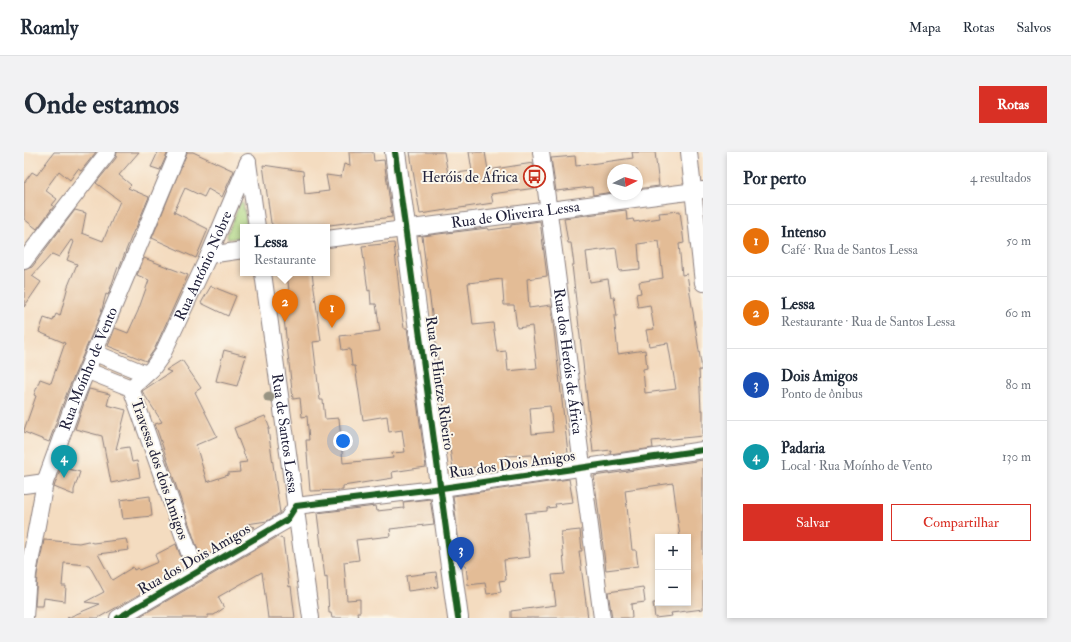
<!DOCTYPE html>
<html lang="pt">
<head>
<meta charset="utf-8">
<style>
  :root { --surface:#fff; --page:#f2f2f3; --text:#1f2937; --muted:#747a83; --line:#e0e1e3; --accent:#d93025 }
  body { margin:0; font-family:"IM FELL Double Pica",serif; background:var(--page); color:var(--text) }
  .controls { position:absolute; right:12px; bottom:12px; display:grid; overflow:hidden; border-radius:0px; box-shadow:0 2px 6px #0003 }
  .controls button { width:36px; height:36px; display:grid; place-items:center; padding:0; border:0; border-bottom:1px solid var(--line); background:var(--surface); color:var(--text); font:20px sans-serif }
  .compass { position:absolute; left:583px; top:12px; width:36px; height:36px; border-radius:50%; background:var(--surface); box-shadow:0 2px 6px #0003; rotate:85deg }
  .you { position:absolute; left:319px; top:289px; width:14px; height:14px; margin:-10px; border:3px solid #fff; border-radius:50%; background:#1a73e8; box-shadow:0 0 0 6px #1a73e833 }
  .badge { display:grid; place-items:center; width:26px; height:26px; border-radius:50%; background:var(--accent); color:#fff; font-size:13px; font-weight:700 }
  .pin { position:absolute; translate:-50% -33px; filter:drop-shadow(0 1px 2px #0008) }
  .pin::after { content:''; position:absolute; top:21px; width:14px; height:12px; background:inherit; clip-path:polygon(0 0,100% 0,50% 100%) }
  .popup { position:absolute; left:216px; top:72px; width:90px; height:52px; box-sizing:border-box; display:grid; place-content:center; border-radius:0px; background:var(--surface); filter:drop-shadow(0 1px 3px #0005); font-size:13px; white-space:nowrap; color:var(--muted) }
  .popup b { font-size:15px; color:var(--text) }
  .popup::after { content:''; position:absolute; left:50%; top:100%; margin-left:-8px; border:8px solid transparent; border-top-color:var(--surface) }
  .list { margin:0; padding:0; list-style:none }
  h2 { display:flex; justify-content:space-between; align-items:center; height:52px; margin:0; padding:0 16px; font-size:17px }
  h2 small { font-size:13px; font-weight:400; color:var(--muted) }
  .list li { display:grid; grid-template-columns:26px 1fr auto; gap:12px; align-items:center; box-sizing:border-box; height:72px; padding:0 16px; border-top:1px solid var(--line) }
  .list b { display:block; font-size:15px; white-space:nowrap }
  .list p { margin:0; font-size:13px; white-space:nowrap; color:var(--muted) }
  .list em { font-size:13px; font-style:normal; color:var(--muted) }
  .actions { display:flex; gap:8px; padding:12px 16px }
  .actions a { flex:1; padding:9px 0; border:1px solid var(--accent); border-radius:0px; text-align:center; font-size:14px; color:var(--accent) }
  .actions .main { background:var(--accent); color:#fff }
  .map { position:relative; flex:none; width:679px; height:466px; overflow:hidden; border-radius:0px }
  header { display:flex; align-items:center; gap:24px; box-sizing:border-box; height:56px; padding:0 20px; background:var(--surface); border-bottom:1px solid var(--line) }
  header strong { font-size:19px }
  nav { display:flex; gap:22px; margin-inline-start:auto; font-size:14px }
  .intro { display:flex; align-items:center; justify-content:space-between; box-sizing:border-box; height:96px; padding:0 24px }
  h1 { margin:0; font-size:28px }
  .button { padding:10px 18px; border-radius:0px; background:var(--accent); color:#fff; font-size:14px; font-weight:700 }
  main { display:flex; gap:24px; padding:0 24px }
  aside { flex:1; background:var(--surface); border-radius:0px; box-shadow:0 2px 6px #0003 }
  .map>svg:first-child { display:block }
  .green { fill:#add681; stroke:#687c5e }
  .building { fill:#e3bc96; fill-rule:evenodd }
  .lines { fill:none; stroke-linecap:round; stroke-linejoin:round }
  .minor-casing { stroke:#8b7f7e; stroke-width:18 }
  .tertiary-casing { stroke:#8b7f7e; stroke-width:22 }
  .minor { stroke:#fff; stroke-width:16 }
  .tertiary { stroke:#fff; stroke-width:20 }
  .cycleway-casing { stroke:#fbf7ec; stroke-width:8 }
  .cycleway { stroke:#1b5e20; stroke-width:6 }
  .tree { fill:#989382 }
  .labels { text-anchor:middle; stroke-width:4; stroke-linejoin:round; paint-order:stroke }
  .poi-label { font-size:15px; fill:#22223b; stroke:#fbf7ec; text-anchor:end }
  .street-label { font-size:15px; fill:#22223b; stroke:#fbf7ec }
</style>
</head>
<body>
<header>
<strong>Roamly</strong>
<nav><a>Mapa</a><a>Rotas</a><a>Salvos</a></nav>
</header>
<div class="intro"><h1>Onde estamos</h1><a class="button">Rotas</a></div>
<main>
<div class="map">
<svg width="679" height="466" viewBox="0 0 679 466">
  <rect width="100%" height="100%" fill="#fbf7ec"/>
  <filter id="ink" filterUnits="userSpaceOnUse"><feTurbulence type="fractalNoise" baseFrequency=".025" numOctaves="2"/><feDisplacementMap in="SourceGraphic" scale="8" xChannelSelector="R" yChannelSelector="G"/><feConvolveMatrix kernelMatrix="1 2 1 2 8 2 1 2 1" color-interpolation-filters="sRGB"/></filter>
  <filter id="wash" filterUnits="userSpaceOnUse"><feTurbulence type="fractalNoise" baseFrequency=".012" numOctaves="4" result="noise"/><feDisplacementMap in="SourceGraphic" scale="16" xChannelSelector="R" yChannelSelector="G"/><feGaussianBlur stdDeviation="0.9" result="paint"/><feColorMatrix in="noise" values="0 0 0 0 0 0 0 0 0 0 0 0 0 0 0 0 0 1.4 0 .05"/><feComposite in="paint" operator="in"/></filter>
  <g filter="url(#wash)">
    <rect width="100%" height="100%" fill="#f4dcc0"/>
    <path class="green" d="M 216,51 L 219,51 L 223,75 L 219,75 L 218,85 L 204,87 L 203,83 Z"/>
    <g id="blocks">
      <g class="building">
        <path d="M 30,0 L 72,0 L 57,19 L 54,17 L 46,28 L 35,19 L 21,38 L 33,47 L 28,53 L 30,54 L 13,77 L 0,67 L 0,31 L 8,20 L 13,23 Z"/>
        <path d="M 93,0 L 115,0 L 95,23 L 107,33 L 104,36 L 125,45 L 111,78 L 110,78 L 95,116 L 94,115 L 84,143 L 82,142 L 77,161 L 44,238 L 25,290 L 0,280 L 0,278 L 12,244 L 10,243 L 16,227 L 27,231 L 41,191 L 15,180 L 20,166 L 29,169 L 32,162 L 36,164 L 44,134 L 53,112 L 43,108 L 50,90 L 47,88 L 35,105 L 28,102 L 8,124 L 17,130 L 0,155 L 0,118 L 8,115 L 51,58 L 62,61 L 58,81 L 79,89 L 96,49 L 72,31 L 92,6 Z"/>
        <path d="M 134,0 L 144,0 L 136,18 L 127,15 Z"/>
        <path d="M 163,0 L 169,0 L 210,19 L 198,45 L 184,37 L 180,45 L 161,36 L 150,60 L 184,77 L 172,106 L 128,86 Z"/>
        <path d="M 325,0 L 349,0 L 350,9 L 360,8 L 368,65 L 290,75 L 252,75 L 247,71 L 239,13 L 279,19 L 281,42 L 305,39 L 302,23 L 317,25 L 320,12 L 326,14 Z"/>
        <path d="M 386,0 L 420,0 L 424,22 L 448,19 L 445,0 L 461,0 L 464,18 L 509,11 L 512,36 L 467,42 L 469,51 L 396,62 Z"/>
        <path d="M 608,0 L 631,0 L 635,34 L 613,37 L 613,18 L 589,18 L 589,40 L 569,43 L 568,35 L 532,39 L 527,6 L 551,4 L 552,14 L 609,6 Z"/>
        <path d="M 602,58 L 603,68 L 609,67 L 610,70 L 636,66 L 635,61 L 656,59 L 660,91 L 655,92 L 658,123 L 663,122 L 678,218 L 675,218 L 677,258 L 679,258 L 679,284 L 628,289 L 629,296 L 586,302 L 587,298 L 569,300 L 548,113 L 550,113 L 547,91 L 544,91 L 540,66 ZM 635,89 L 639,126 L 615,130 L 617,141 L 612,142 L 614,155 L 626,153 L 630,177 L 622,178 L 625,194 L 644,191 L 652,237 L 621,241 L 619,217 L 623,216 L 621,198 L 594,202 L 590,164 L 593,164 L 590,145 L 587,145 L 584,127 L 566,130 L 562,100 L 592,96 L 595,119 L 616,117 L 614,92 Z"/>
        <path d="M 516,69 L 523,124 L 503,127 L 505,156 L 527,153 L 544,301 L 519,304 L 520,306 L 508,307 L 508,303 L 482,304 L 484,317 L 468,319 L 467,314 L 429,317 L 418,242 L 416,209 L 414,209 L 398,84 L 464,76 L 465,78 L 487,75 L 487,73 ZM 478,127 L 480,153 L 490,153 L 493,176 L 508,174 L 513,216 L 484,219 L 482,199 L 473,200 L 469,171 L 449,173 L 444,131 ZM 526,254 L 529,280 L 508,282 L 506,256 Z"/>
        <path d="M 370,91 L 378,163 L 380,176 L 383,176 L 402,315 L 368,320 L 369,326 L 319,334 L 319,338 L 286,339 L 282,288 L 285,288 L 283,264 L 278,265 L 276,246 L 269,247 L 258,149 L 266,148 L 263,121 L 288,121 L 297,189 L 289,190 L 296,248 L 299,248 L 301,267 L 315,266 L 319,311 L 369,306 L 368,301 L 381,300 L 378,278 L 365,280 L 363,264 L 339,268 L 331,214 L 328,214 L 326,197 L 318,198 L 316,184 L 356,179 L 352,152 L 347,152 L 346,138 L 344,139 L 338,94 Z"/>
        <path d="M 120,106 L 164,123 L 130,198 L 122,209 L 84,194 L 91,176 L 104,181 L 114,159 L 125,128 L 113,123 Z"/>
        <path d="M 187,134 L 212,144 L 204,164 L 177,151 Z"/>
        <path d="M 200,198 L 222,204 L 213,234 L 192,229 Z"/>
        <path d="M 158,208 L 177,236 L 171,240 L 193,284 L 172,293 L 183,330 L 204,323 L 204,321 L 216,320 L 215,311 L 223,310 L 210,276 L 241,264 L 246,277 L 244,277 L 256,361 L 243,369 L 223,372 L 231,375 L 177,407 L 131,272 L 138,270 L 118,239 L 147,220 L 142,218 Z"/>
        <path d="M 65,237 L 86,242 L 83,253 L 102,258 L 92,297 L 105,295 L 108,310 L 113,309 L 116,325 L 87,331 L 78,284 L 51,277 Z"/>
        <path d="M 679,308 L 679,457 L 647,461 L 648,464 L 631,466 L 629,451 L 664,451 L 664,385 L 656,385 L 649,331 L 601,338 L 608,398 L 612,398 L 614,414 L 582,418 L 570,324 Z"/>
        <path d="M 37,315 L 56,320 L 50,338 L 50,343 L 30,335 Z"/>
        <path d="M 545,327 L 549,350 L 531,352 L 532,355 L 523,356 L 523,359 L 501,361 L 506,405 L 480,408 L 482,428 L 475,429 L 477,440 L 463,442 L 461,431 L 444,433 L 442,413 L 438,413 L 429,344 Z"/>
        <path d="M 126,344 L 128,364 L 99,367 L 96,348 Z"/>
        <path d="M 406,347 L 410,372 L 366,377 L 367,384 L 332,388 L 335,408 L 320,410 L 323,448 L 336,447 L 336,460 L 333,460 L 334,466 L 308,466 L 307,461 L 305,461 L 303,425 L 301,426 L 293,361 L 352,354 L 353,359 L 380,356 L 379,350 Z"/>
        <path d="M 556,378 L 558,399 L 555,399 L 564,466 L 487,466 L 487,459 L 532,453 L 528,423 L 541,422 L 537,380 Z"/>
        <path d="M 253,385 L 259,387 L 265,435 L 267,434 L 271,466 L 244,466 L 238,420 L 194,445 L 200,456 L 190,463 L 184,463 L 184,466 L 113,466 Z"/>
        <path d="M 102,387 L 105,398 L 74,402 L 88,428 L 109,415 L 110,418 L 114,416 L 115,418 L 134,410 L 131,403 L 152,392 L 161,416 L 74,466 L 43,466 L 76,452 L 61,450 L 80,440 L 65,413 L 40,411 L 38,434 L 42,434 L 41,449 L 20,446 L 19,454 L 11,454 L 13,423 L 20,388 L 55,391 L 64,389 L 69,391 Z"/>
        <path d="M 412,420 L 414,435 L 384,439 L 382,424 Z"/>
        <path d="M 619,435 L 621,450 L 607,452 L 608,466 L 588,466 L 584,440 Z"/>
      </g>
    </g>
  </g>
  <g filter="url(#ink)">
    <use href="#blocks" fill-opacity="0" stroke="#8b7f7e" stroke-width="1"/>
    <g class="lines">
      <defs>
        <g id="minor">
          <path id="s1" d="M 517,0 L 578,466"/>
          <path d="M 665,0 L 679,131"/>
          <path d="M 224,11 L 233,75"/>
          <path id="s2" d="M 303,87 L 679,38"/>
          <path d="M 185,103 L 219,98"/>
          <path d="M 0,109 L 84,0"/>
          <path id="s3" d="M 239,121 L 287,466"/>
          <path d="M 71,201 L 122,222"/>
          <path d="M 64,219 L 107,236"/>
          <path d="M 0,333 L 21,330"/>
          <path id="s4" d="M 172,420 L 107,236 L 128,217 L 138,203 L 185,103 L 224,10"/>
          <path id="s5" d="M 1,466 L 4,422 L 21,330 L 53,242 L 154,0"/>
          <path d="M 94,466 L 263,368 L 272,354 L 418,336 L 679,298"/>
        </g>
        <path id="tertiary" d="M 371,0 L 434,466"/>
      </defs>
      <use href="#minor" class="minor-casing"/>
      <use href="#tertiary" class="tertiary-casing"/>
      <use href="#minor" class="minor"/>
      <use href="#tertiary" class="tertiary"/>
      <defs>
        <g id="cycleway">
          <path d="M 371,0 L 434,466"/>
          <path d="M 94,466 L 263,368 L 272,354 L 418,336 L 679,298"/>
        </g>
      </defs>
      <use href="#cycleway" class="cycleway-casing"/>
      <use href="#cycleway" class="cycleway"/>
    </g>
    <circle class="tree" cx="245" cy="245" r="5.5"/>
  </g>
  <defs>
    <symbol id="bus-ring" viewBox="-11 -11 22 22"><circle r="9.5" fill="#fbf7ec" stroke="#c8321e" stroke-width="1.5"/><path d="M-5-6H5V4H4V6H2V4H-2V6H-4V4H-5ZM-3.5-4V0h7V-4ZM-3.5 1.2v1.5H-2V1.2ZM2 1.2v1.5H3.5V1.2Z" fill="#c8321e"/></symbol>
  </defs>
  <g fill-rule="evenodd">
    <use href="#bus-ring" x="498" y="12" width="25" height="25"/>
  </g>
  <g class="labels">
    <g class="poi-label">
      <text x="494" y="30">Heróis de África</text>
    </g>
    <g class="street-label">
      <text dy="5" stroke="none"><textPath href="#s2" startOffset="190">Rua de Oliveira Lessa</textPath></text>
      <text dy="5" stroke="none"><textPath href="#s4" startOffset="339">Rua António Nobre</textPath></text>
      <text dy="5" stroke="none"><textPath href="#s1" startOffset="211">Rua dos Heróis de África</textPath></text>
      <text dy="5" stroke="none"><textPath href="#s5" startOffset="259">Rua Moínho de Vento</textPath></text>
      <text transform="translate(416 231) rotate(82)" y="5">Rua de Hintze Ribeiro</text>
      <text dy="5" stroke="none"><textPath href="#s3" startOffset="162">Rua de Santos Lessa</textPath></text>
      <text transform="translate(488 312) rotate(-8)" y="5">Rua dos Dois Amigos</text>
      <text transform="translate(136 317) rotate(71)" y="5">Travessa dos dois Amigos</text>
      <text transform="translate(170 407) rotate(-30)" y="5">Rua dos Dois Amigos</text>
    </g>
  </g>
</svg>
<div class="controls">
<button>+</button>
<button>−</button>
</div>
<svg class="compass" viewBox="-18 -18 36 36"><path d="M0-13l5 13h-10z" fill="#e53935"/><path d="M0 13l5-13h-10z" fill="#747a83"/></svg>
<div class="you"></div>
<div class="pin badge" style="left:308px;top:176px;background:#e8710a">1</div>
<div class="pin badge" style="left:261px;top:170px;background:#e8710a">2</div>
<div class="popup"><b>Lessa</b>Restaurante</div>
<div class="pin badge" style="left:437px;top:418px;background:#1a4fb4">3</div>
<div class="pin badge" style="left:40px;top:326px;background:#0f9aa8">4</div>
</div>
<aside>
<h2>Por perto<small>4 resultados</small></h2>
<ul class="list">
<li><span class="badge" style="background:#e8710a">1</span><div><b>Intenso</b><p>Café · Rua de Santos Lessa</p></div><em>50 m</em></li>
<li><span class="badge" style="background:#e8710a">2</span><div><b>Lessa</b><p>Restaurante · Rua de Santos Lessa</p></div><em>60 m</em></li>
<li><span class="badge" style="background:#1a4fb4">3</span><div><b>Dois Amigos</b><p>Ponto de ônibus</p></div><em>80 m</em></li>
<li><span class="badge" style="background:#0f9aa8">4</span><div><b>Padaria</b><p>Local · Rua Moínho de Vento</p></div><em>130 m</em></li>
</ul>
<div class="actions"><a class="main">Salvar</a><a>Compartilhar</a></div>
</aside>
</main>
</body>
</html>
